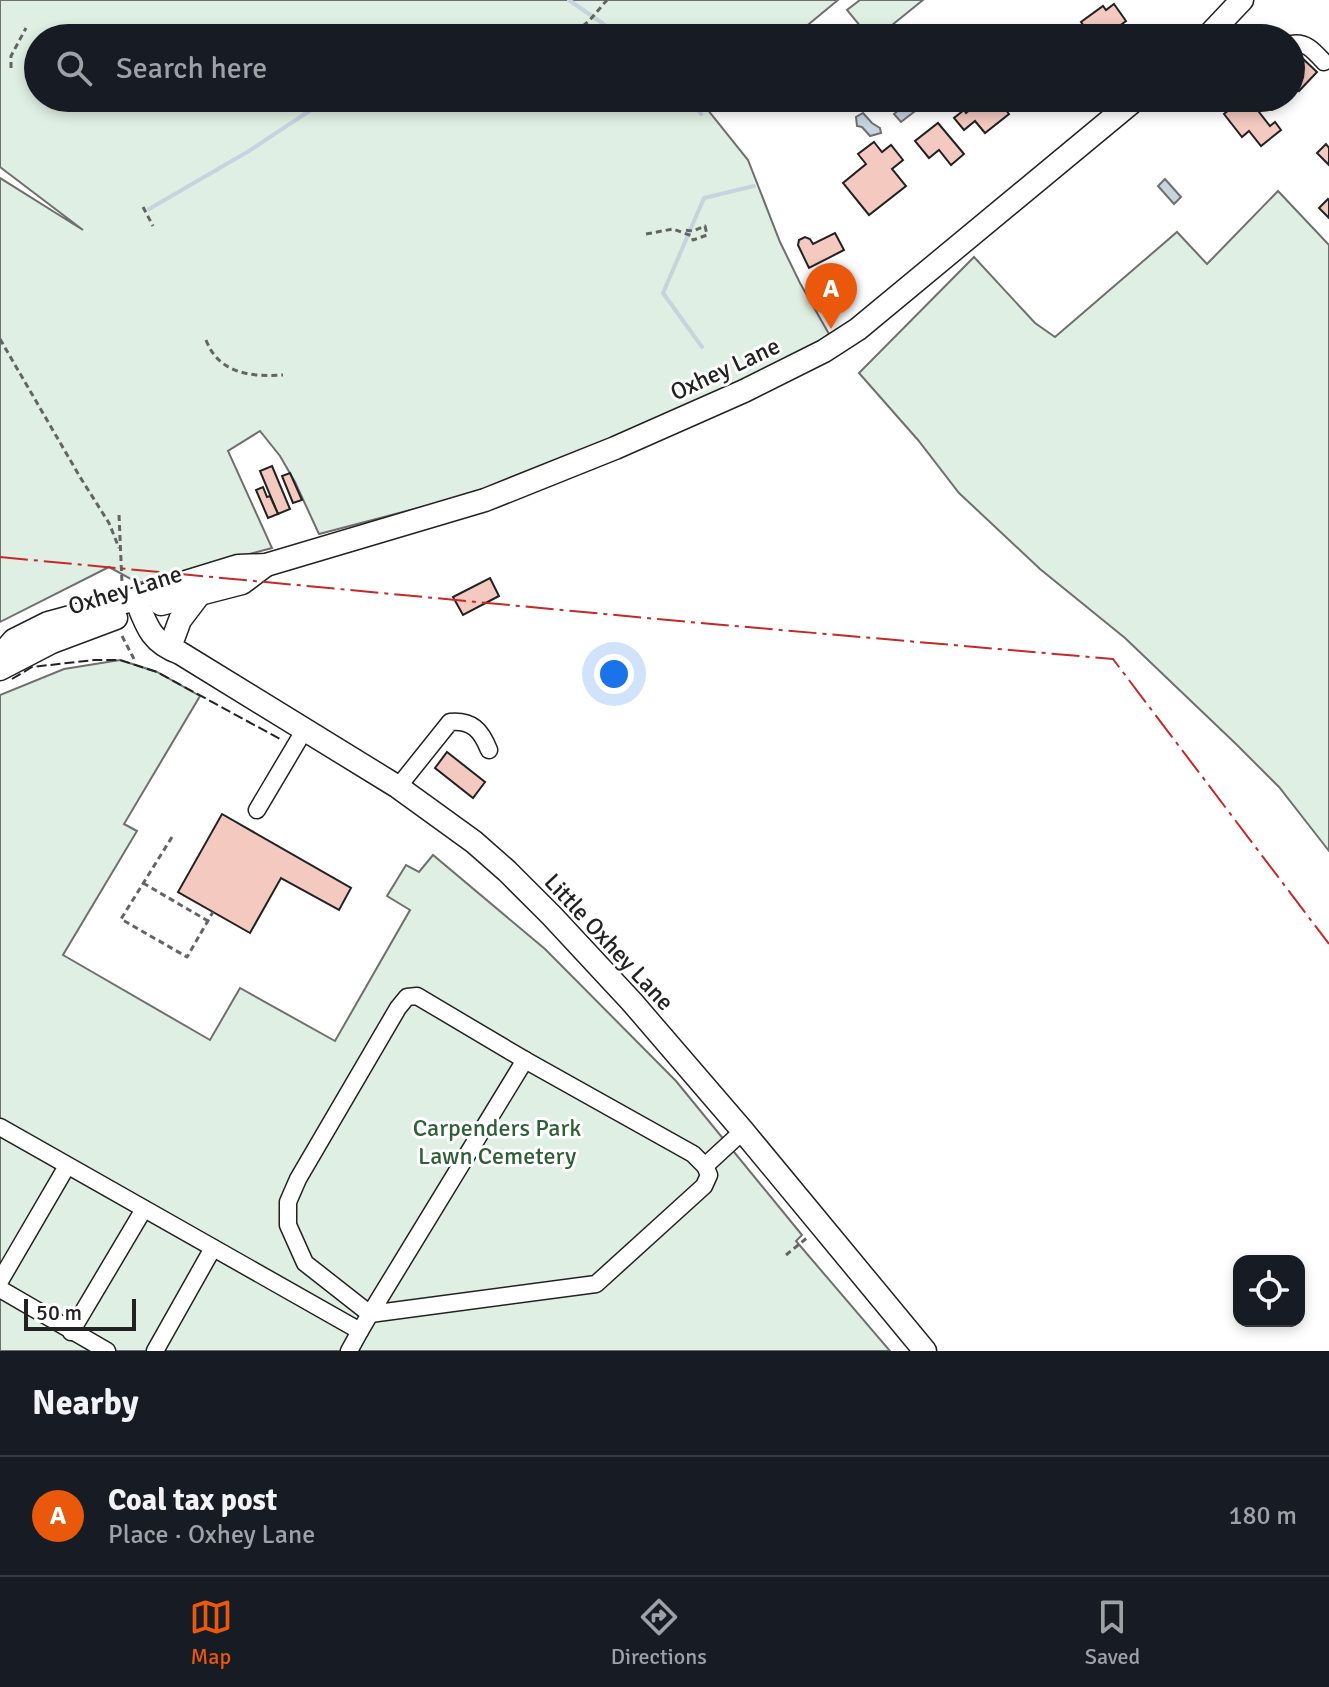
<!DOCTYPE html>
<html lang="en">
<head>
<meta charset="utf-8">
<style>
  :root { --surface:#171b24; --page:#20242c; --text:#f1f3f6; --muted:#9ea1a6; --line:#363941; --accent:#ea580c }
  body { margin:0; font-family:Signika,sans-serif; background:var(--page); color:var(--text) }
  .controls { position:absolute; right:24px; bottom:24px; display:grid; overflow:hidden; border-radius:16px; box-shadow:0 4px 12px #0003 }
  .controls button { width:72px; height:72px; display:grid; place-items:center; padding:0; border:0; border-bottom:2px solid var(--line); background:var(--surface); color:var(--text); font:40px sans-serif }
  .scale { position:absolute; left:24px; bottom:20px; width:112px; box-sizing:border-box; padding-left:8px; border:4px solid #222; border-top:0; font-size:22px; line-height:28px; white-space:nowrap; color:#222; -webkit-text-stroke:6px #fff; paint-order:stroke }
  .you { position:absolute; left:614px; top:674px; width:28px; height:28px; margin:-20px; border:6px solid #fff; border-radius:50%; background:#1a73e8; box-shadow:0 0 0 12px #1a73e833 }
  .badge { display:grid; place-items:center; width:52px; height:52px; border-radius:50%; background:var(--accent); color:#fff; font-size:26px; font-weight:700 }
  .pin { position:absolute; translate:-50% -66px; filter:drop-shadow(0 2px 4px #0008) }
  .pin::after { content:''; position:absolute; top:42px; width:28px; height:24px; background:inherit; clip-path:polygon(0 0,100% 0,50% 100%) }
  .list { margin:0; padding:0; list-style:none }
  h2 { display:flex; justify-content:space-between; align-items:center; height:104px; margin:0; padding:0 32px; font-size:34px }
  h2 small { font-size:26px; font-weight:400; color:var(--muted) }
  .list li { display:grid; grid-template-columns:52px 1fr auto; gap:24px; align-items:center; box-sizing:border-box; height:120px; padding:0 32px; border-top:2px solid var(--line) }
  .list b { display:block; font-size:30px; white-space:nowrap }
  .list p { margin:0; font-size:26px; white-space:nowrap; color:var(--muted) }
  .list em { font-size:26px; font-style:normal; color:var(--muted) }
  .icon { flex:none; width:44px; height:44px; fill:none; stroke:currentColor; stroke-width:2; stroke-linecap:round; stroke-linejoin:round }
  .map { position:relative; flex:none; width:1329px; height:1351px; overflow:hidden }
  .search { position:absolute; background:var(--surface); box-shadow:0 4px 12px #0003; left:24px; right:24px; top:24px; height:88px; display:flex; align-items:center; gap:20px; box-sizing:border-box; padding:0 28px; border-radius:44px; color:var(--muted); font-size:30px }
  .sheet { height:224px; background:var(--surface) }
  nav { display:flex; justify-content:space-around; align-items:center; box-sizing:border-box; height:112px; border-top:2px solid var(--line); background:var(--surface); font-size:22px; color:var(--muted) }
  nav a { display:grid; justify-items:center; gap:4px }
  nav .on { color:var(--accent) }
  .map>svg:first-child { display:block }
  .green { fill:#e0efe3; stroke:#6f6f6f; stroke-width:2 }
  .water { fill:#c7d3dd; stroke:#6f6f6f; stroke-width:2 }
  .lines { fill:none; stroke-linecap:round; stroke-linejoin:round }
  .stream { stroke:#c7d3dd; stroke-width:4 }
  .building { fill:#f3c9c0; stroke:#222; stroke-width:2 }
  .minor-casing { stroke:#222; stroke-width:19 }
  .major-casing { stroke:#222; stroke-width:25 }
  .path { stroke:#646464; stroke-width:3; stroke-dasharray:6 4; stroke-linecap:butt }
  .minor { stroke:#fff; stroke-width:16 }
  .major { stroke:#fff; stroke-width:22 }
  .fence { stroke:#222; stroke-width:2; stroke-dasharray:10 4; stroke-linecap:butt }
  .power { stroke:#c62828; stroke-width:2; stroke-dasharray:28 6 4 6; stroke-linecap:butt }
  .labels { text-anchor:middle; stroke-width:6; stroke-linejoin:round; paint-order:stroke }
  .street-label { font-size:24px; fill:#222; stroke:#fff }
  .park-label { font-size:24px; fill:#2f5e38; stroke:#fff }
</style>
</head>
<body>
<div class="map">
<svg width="1329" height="1351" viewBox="0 0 1329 1351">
  <rect width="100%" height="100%" fill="#fff"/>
  <g class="green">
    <path d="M 0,0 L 838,0 L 792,38 L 38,38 L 38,98 L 720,98 L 707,109 L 748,160 L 780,242 L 800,283 L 833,341 L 521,481 L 319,534 L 295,482 L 280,456 L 260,431 L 228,451 L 272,548 L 138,583 L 109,567 L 0,622 L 0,178 L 83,230 L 0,167 Z"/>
    <path d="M 860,0 L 923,0 L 876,38 L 870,38 L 847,10 Z"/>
    <path d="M 1278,191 L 1329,245 L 1329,851 L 1279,787 L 1236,744 L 1125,638 L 1040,569 L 959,493 L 918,440 L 859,373 L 974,257 L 1035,323 L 1055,337 L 1177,232 L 1207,264 Z"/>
    <path d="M 120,660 L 157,672 L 200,696 L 124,824 L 137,831 L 63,955 L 210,1040 L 240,988 L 335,1041 L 410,910 L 387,896 L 406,865 L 419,872 L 433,855 L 545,949 L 676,1081 L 802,1235 L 796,1241 L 890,1351 L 0,1351 L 0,695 L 64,669 Z"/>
  </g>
  <g class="water">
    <path d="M 912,99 L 919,108 L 901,122 L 894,114 Z"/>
    <path d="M 863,113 L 872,123 L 880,128 L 881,133 L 870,136 L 862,127 L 857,126 L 856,117 Z"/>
    <path d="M 1165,179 L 1181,197 L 1174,204 L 1158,186 Z"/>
  </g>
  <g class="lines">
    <g class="stream">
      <path d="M 569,0 L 602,23 L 619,38"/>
      <path d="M 689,98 L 701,114"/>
      <path d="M 149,209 L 249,151 L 329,98"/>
      <path d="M 702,347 L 663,293 L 704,198 L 754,186"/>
    </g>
  </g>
  <g class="building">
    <path d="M 1114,4 L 1126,21 L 1110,33 L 1107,29 L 1096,38 L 1093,38 L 1081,22 L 1103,6 L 1106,10 Z"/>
    <path d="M 1064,28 L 1071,38 L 1052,38 Z"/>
    <path d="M 1299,55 L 1317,72 L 1299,91 L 1291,84 L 1291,65 Z"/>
    <path d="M 984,98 L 1012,98 L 1015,101 L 1005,109 L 1009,114 L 985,133 L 975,121 L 964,130 L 954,118 L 964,110 L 966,113 Z"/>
    <path d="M 1244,98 L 1248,98 L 1270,126 L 1275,122 L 1281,130 L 1261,146 L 1249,131 L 1242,137 L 1224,114 Z"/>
    <path d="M 938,123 L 964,154 L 951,165 L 939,150 L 929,158 L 915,141 Z"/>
    <path d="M 874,142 L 882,152 L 891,145 L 903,160 L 892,169 L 906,186 L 869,215 L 843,183 L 866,164 L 858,154 Z"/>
    <path d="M 1326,144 L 1329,148 L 1329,165 L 1317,153 Z"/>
    <path d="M 1328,199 L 1329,200 L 1329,218 L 1319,208 Z"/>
    <path d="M 835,233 L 844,250 L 809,268 L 798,245 L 799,240 L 805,237 L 810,239 L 813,244 Z"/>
    <path d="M 272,466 L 290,509 L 278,514 L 260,471 Z"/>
    <path d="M 290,473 L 302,500 L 293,503 L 282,476 Z"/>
    <path d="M 263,487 L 267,497 L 270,496 L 278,514 L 268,518 L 256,490 Z"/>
    <path d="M 490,578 L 499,596 L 463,615 L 453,597 Z"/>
    <path d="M 447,752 L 485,782 L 473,798 L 435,768 Z"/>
    <path d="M 222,814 L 351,888 L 339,910 L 281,878 L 250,933 L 178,892 Z"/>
  </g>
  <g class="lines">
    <defs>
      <g id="minor">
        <path d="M 1220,25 L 1230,38"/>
        <path d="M 1291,44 C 1306,41 1314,51 1324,62"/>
        <path d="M 398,787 L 450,722 C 472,720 481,730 489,750"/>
        <path d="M 257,810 L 305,729"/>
        <path d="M 525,1060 L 693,1154 L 705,1166 L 709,1175 L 704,1186 L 596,1284 L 370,1314 Z"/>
        <path d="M 0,1127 L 360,1331 L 349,1351"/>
        <path d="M 705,1166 L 743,1131"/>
        <path d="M 0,1281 L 67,1166"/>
        <path d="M 0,1289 L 107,1351"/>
        <path d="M 360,1331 L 370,1314 L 305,1263 L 288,1225 L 288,1202 L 298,1179 L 398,1008 L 407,997 L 417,996 L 525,1060"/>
        <path d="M 71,1332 L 144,1209"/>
        <path d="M 155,1351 L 213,1248"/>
      </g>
      <g id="major">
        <path d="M 1206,38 L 1242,0"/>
        <path d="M 136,599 C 146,625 151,643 180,653 L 398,787 L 474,842 L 507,871 L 552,916 L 632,1002 L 743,1131 L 925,1351"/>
        <path d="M 161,604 L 242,583 L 266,565"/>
        <path d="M 173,639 L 180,620 L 199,595"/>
        <path d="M 0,656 L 14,640 L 48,623 L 136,599 L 150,593 L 238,566 L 266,565 L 485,500 L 615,448 L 744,391 L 824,351 L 858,329 L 1137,98"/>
        <path d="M 0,669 L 52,642 L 116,618"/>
      </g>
    </defs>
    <use href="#minor" class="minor-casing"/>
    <use href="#major" class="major-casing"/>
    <g class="path">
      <path d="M 575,32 L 589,21 L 607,0"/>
      <path d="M 11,68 L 11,56 L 26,28"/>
      <path d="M 143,207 L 153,226"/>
      <path d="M 646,234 L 673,229 L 692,236 L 693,240 L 707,235 L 705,226 L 693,231 L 684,230"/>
      <path d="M 0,339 L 80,477 L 109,523 L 119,548"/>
      <path d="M 206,340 C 219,374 251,377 283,375"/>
      <path d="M 119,515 L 122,583"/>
      <path d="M 122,636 L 134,659"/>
      <path d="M 172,837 L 121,919 L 187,957 L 213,912"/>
      <path d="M 143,883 L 208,921"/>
      <path d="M 786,1255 L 808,1237"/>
    </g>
    <use href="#minor" class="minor"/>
    <use href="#major" class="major"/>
    <path class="fence" d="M 12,679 L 32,667 L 94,660 L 120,660 L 157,672 L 280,739"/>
    <path class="power" d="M 0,557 L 689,622 L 1113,659 L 1329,944"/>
  </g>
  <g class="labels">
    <g class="street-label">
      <text transform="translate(725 369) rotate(-25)" y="8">Oxhey Lane</text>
      <text transform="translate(125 590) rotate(-17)" y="8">Oxhey Lane</text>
      <text transform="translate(609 942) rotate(47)" y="8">Little Oxhey Lane</text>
    </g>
    <g class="park-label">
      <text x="497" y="1136">Carpenders Park<tspan x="497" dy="28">Lawn Cemetery</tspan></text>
    </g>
  </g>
</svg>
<div class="controls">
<button><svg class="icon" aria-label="locate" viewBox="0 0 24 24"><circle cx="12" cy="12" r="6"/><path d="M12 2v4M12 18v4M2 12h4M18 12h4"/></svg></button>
</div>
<div class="scale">50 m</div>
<div class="you"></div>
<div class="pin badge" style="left:831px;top:329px">A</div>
<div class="search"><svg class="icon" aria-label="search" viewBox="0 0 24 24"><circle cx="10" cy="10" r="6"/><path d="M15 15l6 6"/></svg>Search here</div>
</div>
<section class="sheet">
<h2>Nearby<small></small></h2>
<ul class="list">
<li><span class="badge">A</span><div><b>Coal tax post</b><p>Place · Oxhey Lane</p></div><em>180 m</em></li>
</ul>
</section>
<nav>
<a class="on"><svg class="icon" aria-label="map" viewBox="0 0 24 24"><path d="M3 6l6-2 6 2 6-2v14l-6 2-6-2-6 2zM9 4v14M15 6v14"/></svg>Map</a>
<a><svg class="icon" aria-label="directions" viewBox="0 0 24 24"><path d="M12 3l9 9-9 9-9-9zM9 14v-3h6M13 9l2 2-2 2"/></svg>Directions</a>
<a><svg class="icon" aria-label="saved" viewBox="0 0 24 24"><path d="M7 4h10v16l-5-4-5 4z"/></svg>Saved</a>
</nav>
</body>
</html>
